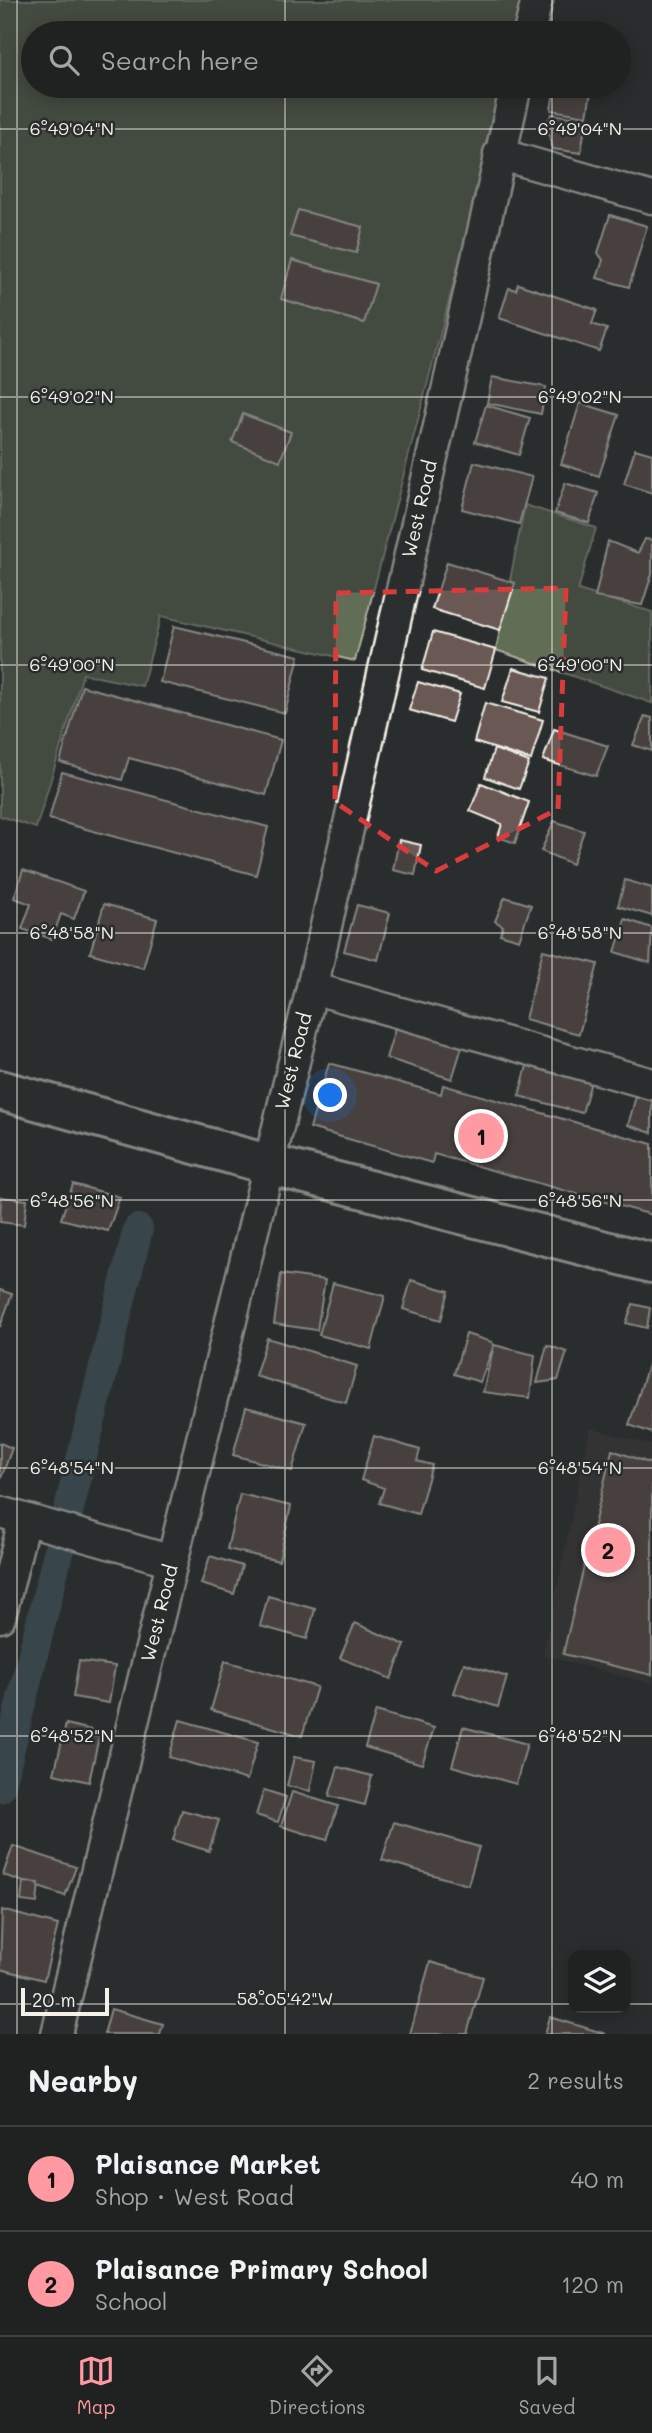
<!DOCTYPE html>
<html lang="en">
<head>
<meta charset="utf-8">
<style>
  :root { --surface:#202222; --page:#282a2a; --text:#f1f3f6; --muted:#a2a4a5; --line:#3d3f40; --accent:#ff9aa2 }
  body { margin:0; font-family:Mali,sans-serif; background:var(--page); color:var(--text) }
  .controls { position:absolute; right:21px; bottom:21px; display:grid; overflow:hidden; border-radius:14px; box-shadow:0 4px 18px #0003 }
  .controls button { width:63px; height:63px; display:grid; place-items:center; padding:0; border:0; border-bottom:2px solid var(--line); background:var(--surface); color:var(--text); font:35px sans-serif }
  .scale { position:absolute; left:21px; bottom:18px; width:88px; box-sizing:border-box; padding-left:7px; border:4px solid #f4f1e8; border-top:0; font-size:19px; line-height:24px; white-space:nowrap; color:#f4f1e8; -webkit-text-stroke:5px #2a2d2e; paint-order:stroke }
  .you { position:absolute; left:331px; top:1096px; width:24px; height:24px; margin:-18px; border:5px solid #fff; border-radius:50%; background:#1a73e8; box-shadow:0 0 0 10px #1a73e833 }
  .badge { display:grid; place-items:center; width:46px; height:46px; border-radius:50%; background:var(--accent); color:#111; font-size:23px; font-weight:700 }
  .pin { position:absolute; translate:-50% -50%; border:4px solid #fff; box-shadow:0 2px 7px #0006 }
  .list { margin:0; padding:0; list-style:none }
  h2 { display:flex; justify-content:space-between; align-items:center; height:91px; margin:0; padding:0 28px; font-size:30px }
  h2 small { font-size:23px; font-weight:400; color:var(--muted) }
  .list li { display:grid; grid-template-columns:46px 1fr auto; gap:21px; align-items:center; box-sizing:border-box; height:105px; padding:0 28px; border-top:2px solid var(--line) }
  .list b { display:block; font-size:26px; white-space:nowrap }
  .list p { margin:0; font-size:23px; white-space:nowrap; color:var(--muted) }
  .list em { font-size:23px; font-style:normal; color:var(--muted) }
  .icon { flex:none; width:38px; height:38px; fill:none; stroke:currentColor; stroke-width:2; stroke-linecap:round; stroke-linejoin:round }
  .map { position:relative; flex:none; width:652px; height:2034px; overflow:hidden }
  .search { position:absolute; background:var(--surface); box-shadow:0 4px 18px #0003; left:21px; right:21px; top:21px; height:77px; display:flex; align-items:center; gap:18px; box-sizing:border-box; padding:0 24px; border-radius:38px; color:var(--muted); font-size:26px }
  .sheet { height:301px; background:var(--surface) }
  nav { display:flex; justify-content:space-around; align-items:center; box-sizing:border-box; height:98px; border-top:2px solid var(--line); background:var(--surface); font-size:19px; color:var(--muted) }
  nav a { display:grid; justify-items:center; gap:4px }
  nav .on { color:var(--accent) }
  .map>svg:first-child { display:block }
  .built { fill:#3e3a39 }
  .green { fill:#626d54; stroke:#abaf9e; stroke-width:2 }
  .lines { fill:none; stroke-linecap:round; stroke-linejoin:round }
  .canal { stroke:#4c6370; stroke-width:30 }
  .building { fill:#6b5954; stroke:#f4f1e8; stroke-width:2 }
  .street-casing { stroke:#f4f1e8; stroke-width:35 }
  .secondary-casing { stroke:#f4f1e8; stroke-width:44 }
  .street { stroke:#2a2d2e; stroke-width:30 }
  .secondary { stroke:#2a2d2e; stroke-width:38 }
  .marked { fill:none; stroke:#d93c3b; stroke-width:5; stroke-dasharray:14 9; stroke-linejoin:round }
  .ticks { fill:none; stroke:#f4f1e8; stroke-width:2; stroke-opacity:0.45 }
  .labels { text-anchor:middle; stroke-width:5; stroke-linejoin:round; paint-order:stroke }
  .street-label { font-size:19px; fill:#f4f1e8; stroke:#2a2d2e }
  .ticks-label { font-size:18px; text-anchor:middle; fill:#f4f1e8; stroke:#2a2d2e; stroke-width:5; stroke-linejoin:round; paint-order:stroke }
</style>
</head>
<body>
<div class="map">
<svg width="652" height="2034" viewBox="0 0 652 2034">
  <rect width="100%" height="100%" fill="#2a2d2e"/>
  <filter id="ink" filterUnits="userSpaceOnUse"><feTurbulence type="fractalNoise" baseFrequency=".0143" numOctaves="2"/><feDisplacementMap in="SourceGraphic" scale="14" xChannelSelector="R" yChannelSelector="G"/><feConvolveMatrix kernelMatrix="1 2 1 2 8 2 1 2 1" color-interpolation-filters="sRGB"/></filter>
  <g filter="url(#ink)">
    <path class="built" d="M 590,1428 L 652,1445 L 652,1684 L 543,1655 Z"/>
    <g class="green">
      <path d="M 0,0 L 527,0 L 518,33 L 33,33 L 33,86 L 505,86 L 355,661 L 161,616 L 142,686 L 83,674 L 36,828 L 0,816 Z"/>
      <path d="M 525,505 L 596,528 L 578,590 L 652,612 L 652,703 L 496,650 Z"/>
    </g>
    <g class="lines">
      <path class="canal" d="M 0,1788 L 138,1229"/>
    </g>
    <g class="building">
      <path d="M 577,25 L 605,32 L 605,33 L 574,33 Z"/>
      <path d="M 555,86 L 592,86 L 587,116 L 551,110 Z"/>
      <path d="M 552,114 L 586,119 L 581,153 L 553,149 L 546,124 Z"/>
      <path d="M 298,210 L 363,227 L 356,253 L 290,236 Z"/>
      <path d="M 610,215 L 647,226 L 629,287 L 597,278 L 603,260 L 598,253 Z"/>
      <path d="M 292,260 L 376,284 L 364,323 L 281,299 Z"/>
      <path d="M 518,284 L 597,310 L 592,324 L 607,329 L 599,351 L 499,318 L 509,288 L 516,290 Z"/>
      <path d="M 492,377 L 546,387 L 541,414 L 487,403 Z"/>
      <path d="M 580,403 L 619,415 L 599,476 L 561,464 Z"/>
      <path d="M 486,405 L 530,418 L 519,455 L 475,442 Z"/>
      <path d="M 243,414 L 291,432 L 280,461 L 232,442 Z"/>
      <path d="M 635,449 L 652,454 L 652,493 L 624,484 Z"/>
      <path d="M 474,462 L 532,477 L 519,524 L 462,509 Z"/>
      <path d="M 565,483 L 598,493 L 589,523 L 555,513 Z"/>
      <path d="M 645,539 L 652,540 L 652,574 L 642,605 L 595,597 L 608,541 L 638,553 Z"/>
      <path d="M 447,562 L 515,583 L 500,630 L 432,609 Z"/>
      <path d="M 174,626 L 299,656 L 285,713 L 160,682 Z"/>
      <path d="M 433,632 L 496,650 L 485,688 L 422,670 Z"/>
      <path d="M 513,668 L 549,678 L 539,712 L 502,702 Z"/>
      <path d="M 418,682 L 460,694 L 451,722 L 409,710 Z"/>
      <path d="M 82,686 L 281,740 L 266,795 L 129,758 L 122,780 L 60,762 Z"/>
      <path d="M 485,703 L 543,720 L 531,760 L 474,742 Z"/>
      <path d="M 645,716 L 652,718 L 652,751 L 633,745 Z"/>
      <path d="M 554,729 L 608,746 L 596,776 L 543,760 Z"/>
      <path d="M 494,749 L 529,762 L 519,789 L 485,777 Z"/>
      <path d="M 62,772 L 268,827 L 256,875 L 49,819 Z"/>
      <path d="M 481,783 L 529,802 L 515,843 L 498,837 L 502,824 L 470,811 Z"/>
      <path d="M 554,821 L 584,831 L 572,864 L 541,851 Z"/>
      <path d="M 399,840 L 421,845 L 415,875 L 393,870 Z"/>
      <path d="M 23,870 L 84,891 L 74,919 L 61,914 L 52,939 L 22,929 L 31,904 L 14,898 Z"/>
      <path d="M 625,880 L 652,888 L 652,916 L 618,906 Z"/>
      <path d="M 505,897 L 531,905 L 519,940 L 500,934 L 503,926 L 495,921 Z"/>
      <path d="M 104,904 L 157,919 L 143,968 L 90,953 Z"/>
      <path d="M 357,905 L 390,913 L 378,960 L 344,951 Z"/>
      <path d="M 625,919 L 652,928 L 650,963 L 615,952 Z"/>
      <path d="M 543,950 L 598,964 L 579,1034 L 525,1019 Z"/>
      <path d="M 396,1026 L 462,1047 L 452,1079 L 386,1058 Z"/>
      <path d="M 529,1058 L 593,1075 L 582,1113 L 519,1096 Z"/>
      <path d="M 329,1063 L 441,1094 L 443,1085 L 652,1144 L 652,1215 L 434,1154 L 432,1163 L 310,1128 Z"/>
      <path d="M 638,1089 L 652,1093 L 652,1133 L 628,1125 Z"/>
      <path d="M 73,1184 L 120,1197 L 108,1231 L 61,1219 Z"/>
      <path d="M 1,1197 L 27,1200 L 24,1225 L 0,1222 Z"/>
      <path d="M 281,1274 L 325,1280 L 317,1330 L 274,1324 Z"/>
      <path d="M 411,1280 L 449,1291 L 441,1320 L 403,1309 Z"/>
      <path d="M 333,1283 L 385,1296 L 371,1349 L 319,1335 Z"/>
      <path d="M 0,1290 L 12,1294 L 0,1327 Z"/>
      <path d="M 633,1304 L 650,1308 L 647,1328 L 626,1323 Z"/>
      <path d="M 466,1334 L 492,1342 L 494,1345 L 480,1382 L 454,1374 Z"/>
      <path d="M 267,1338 L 357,1366 L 346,1403 L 255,1376 Z"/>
      <path d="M 494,1345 L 535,1355 L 530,1398 L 483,1392 Z"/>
      <path d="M 547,1345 L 567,1352 L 558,1380 L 537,1383 Z"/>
      <path d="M 649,1362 L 652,1363 L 652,1433 L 629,1425 Z"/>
      <path d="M 246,1407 L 306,1423 L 292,1471 L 233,1455 Z"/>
      <path d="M 374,1436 L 420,1450 L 417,1461 L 432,1465 L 418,1514 L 379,1503 L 384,1488 L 361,1480 Z"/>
      <path d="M 0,1443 L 12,1448 L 0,1481 Z"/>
      <path d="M 612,1450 L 652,1464 L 652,1675 L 563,1654 Z"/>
      <path d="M 240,1494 L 291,1506 L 279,1561 L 227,1549 Z"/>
      <path d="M 210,1556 L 242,1566 L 234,1594 L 201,1584 Z"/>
      <path d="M 268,1596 L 315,1609 L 307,1639 L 260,1626 Z"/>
      <path d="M 355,1623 L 405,1645 L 391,1679 L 340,1658 Z"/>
      <path d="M 79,1661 L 115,1666 L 109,1703 L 73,1697 Z"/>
      <path d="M 225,1661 L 317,1687 L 302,1736 L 211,1710 Z"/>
      <path d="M 464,1663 L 507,1677 L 498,1707 L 454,1693 Z"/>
      <path d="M 376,1711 L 434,1728 L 422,1764 L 365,1747 Z"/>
      <path d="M 180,1720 L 258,1742 L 247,1780 L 169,1757 Z"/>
      <path d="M 66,1724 L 100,1732 L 89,1782 L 54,1774 Z"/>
      <path d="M 463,1727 L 527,1744 L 516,1784 L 452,1766 Z"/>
      <path d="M 294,1757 L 316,1761 L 310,1791 L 287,1786 Z"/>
      <path d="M 338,1767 L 372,1776 L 365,1805 L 329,1796 Z"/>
      <path d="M 264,1790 L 286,1797 L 278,1822 L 256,1815 Z"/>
      <path d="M 292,1792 L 338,1806 L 327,1840 L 281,1826 Z"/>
      <path d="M 182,1810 L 219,1820 L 209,1851 L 173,1840 Z"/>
      <path d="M 394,1822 L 479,1847 L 468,1885 L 382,1860 Z"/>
      <path d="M 13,1846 L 76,1867 L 65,1896 L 3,1875 Z"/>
      <path d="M 23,1882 L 39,1883 L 37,1903 L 21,1901 Z"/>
      <path d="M 2,1910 L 58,1925 L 44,1980 L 0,1969 Z"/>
      <path d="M 430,1962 L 483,1977 L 467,2034 L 410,2034 Z"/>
      <path d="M 111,2009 L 163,2024 L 160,2034 L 104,2034 Z"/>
      <path d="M 550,2017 L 606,2034 L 545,2034 Z"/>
    </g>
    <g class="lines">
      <defs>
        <g id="street">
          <path d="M 529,33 L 537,0"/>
          <path d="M 499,154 L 652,198"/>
          <path d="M 312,988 L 652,1084"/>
          <path d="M 0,1512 L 172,1561"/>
          <path d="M 0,1617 L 24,1520"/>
          <path d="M 57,2034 L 312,988 L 516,86"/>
        </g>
        <path id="secondary" d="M 0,1090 L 267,1164 L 652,1263"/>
      </defs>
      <use href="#street" class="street-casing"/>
      <use href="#secondary" class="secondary-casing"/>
      <use href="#street" class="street"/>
      <use href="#secondary" class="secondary"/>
    </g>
  </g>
  <path d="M0 0H652V2034H0ZM 566,588 L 558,809 L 436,871 L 335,802 L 336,593 Z" fill="#2a2d2e" fill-opacity=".55" fill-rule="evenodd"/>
  <path class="marked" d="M 566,588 L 558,809 L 436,871 L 335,802 L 336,593 Z"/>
  <path class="ticks" d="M 17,0 L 17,2034M 285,0 L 285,33M 552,0 L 552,33M 285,86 L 285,2034M 552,86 L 552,2034M 0,129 L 652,129M 0,397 L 652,397M 0,665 L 652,665M 0,933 L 652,933M 0,1200 L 652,1200M 0,1468 L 652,1468M 0,1736 L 652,1736M 0,2004 L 573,2004M 626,2004 L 652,2004"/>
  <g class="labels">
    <g class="street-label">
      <text transform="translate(419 509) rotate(-77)" y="7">West Road</text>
      <text transform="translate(293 1061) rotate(-76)" y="7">West Road</text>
      <text transform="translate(159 1613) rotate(-76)" y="7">West Road</text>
    </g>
  </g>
  <g class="ticks-label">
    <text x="72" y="135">6°49'04"N</text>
    <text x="580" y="135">6°49'04"N</text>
    <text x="72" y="403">6°49'02"N</text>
    <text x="580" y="403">6°49'02"N</text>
    <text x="72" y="671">6°49'00"N</text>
    <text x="580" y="671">6°49'00"N</text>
    <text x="72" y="939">6°48'58"N</text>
    <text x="580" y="939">6°48'58"N</text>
    <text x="72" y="1207">6°48'56"N</text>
    <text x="580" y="1207">6°48'56"N</text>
    <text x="72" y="1474">6°48'54"N</text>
    <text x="580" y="1474">6°48'54"N</text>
    <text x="72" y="1742">6°48'52"N</text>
    <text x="580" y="1742">6°48'52"N</text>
    <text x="285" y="2005">58°05'42"W</text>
  </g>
</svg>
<div class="controls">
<button><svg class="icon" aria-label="layers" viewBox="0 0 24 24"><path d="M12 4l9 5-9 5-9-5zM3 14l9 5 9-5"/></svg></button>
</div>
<div class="scale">20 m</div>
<div class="you"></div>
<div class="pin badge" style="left:481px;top:1136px">1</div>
<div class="pin badge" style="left:608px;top:1550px">2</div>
<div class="search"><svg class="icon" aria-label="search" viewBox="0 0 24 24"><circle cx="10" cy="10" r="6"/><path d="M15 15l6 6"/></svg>Search here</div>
</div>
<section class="sheet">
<h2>Nearby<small>2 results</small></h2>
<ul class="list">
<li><span class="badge">1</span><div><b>Plaisance Market</b><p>Shop · West Road</p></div><em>40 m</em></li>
<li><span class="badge">2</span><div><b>Plaisance Primary School</b><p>School</p></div><em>120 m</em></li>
</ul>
</section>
<nav>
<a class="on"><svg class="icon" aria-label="map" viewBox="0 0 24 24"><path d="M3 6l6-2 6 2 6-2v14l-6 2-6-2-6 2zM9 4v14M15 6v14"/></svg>Map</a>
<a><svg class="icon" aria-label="directions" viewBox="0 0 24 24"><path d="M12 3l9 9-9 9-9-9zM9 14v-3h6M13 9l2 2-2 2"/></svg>Directions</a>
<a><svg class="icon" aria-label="saved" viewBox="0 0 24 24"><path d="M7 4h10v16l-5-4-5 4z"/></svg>Saved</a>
</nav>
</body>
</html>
